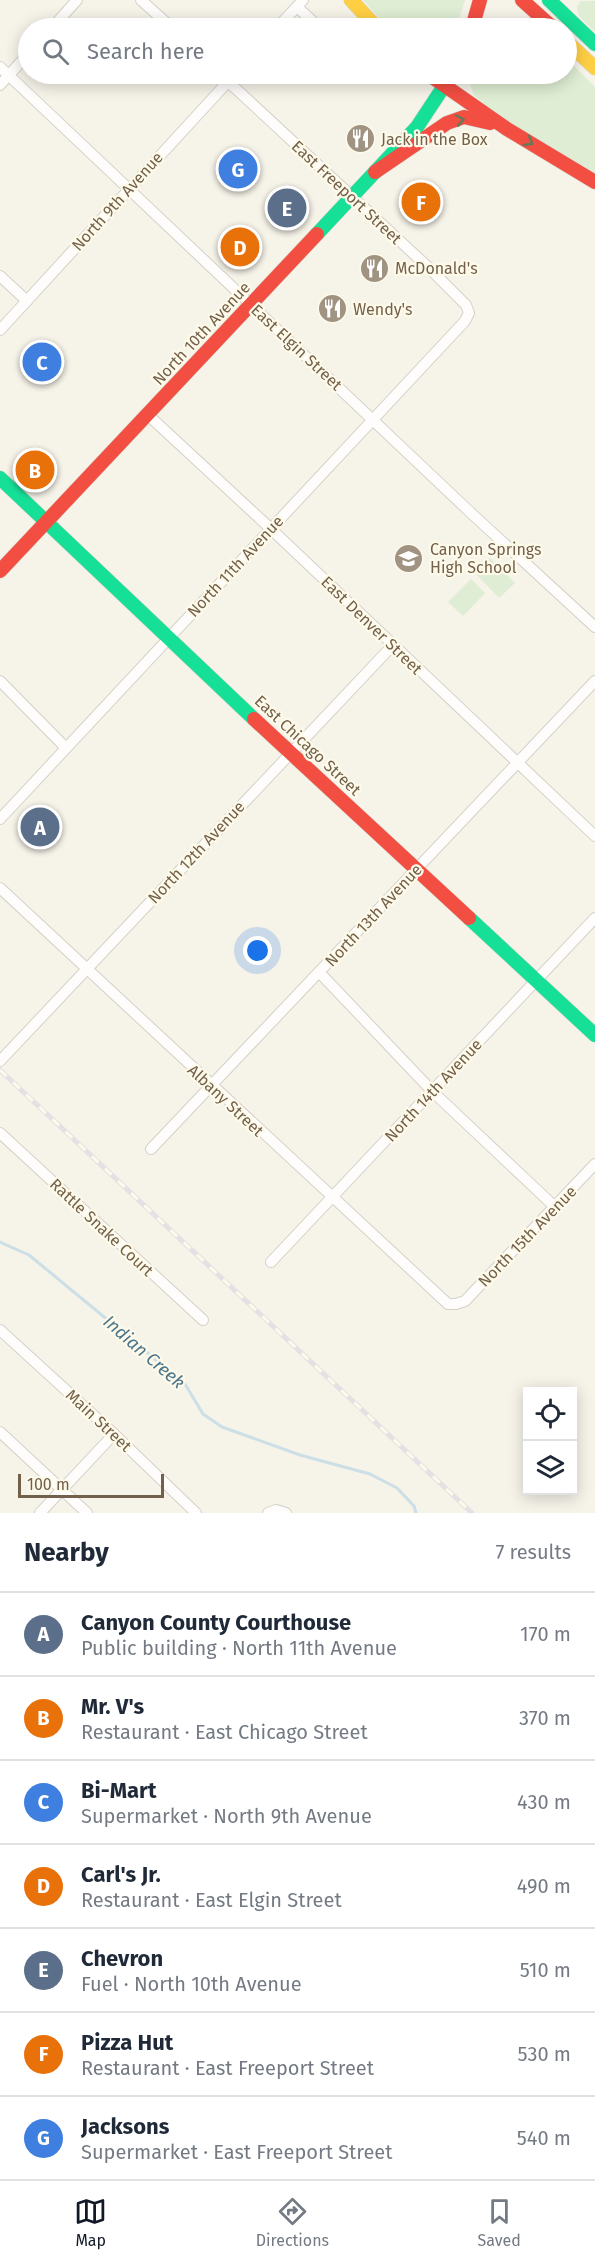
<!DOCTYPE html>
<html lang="en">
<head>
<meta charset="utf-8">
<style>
  :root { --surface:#fff; --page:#f6f6f7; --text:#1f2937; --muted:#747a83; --line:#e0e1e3; --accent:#111827 }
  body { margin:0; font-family:"Fira Sans",sans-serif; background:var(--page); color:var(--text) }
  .controls { position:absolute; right:18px; bottom:18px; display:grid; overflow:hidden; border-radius:0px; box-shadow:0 3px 15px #0003 }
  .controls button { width:54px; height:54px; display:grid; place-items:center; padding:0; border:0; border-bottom:2px solid var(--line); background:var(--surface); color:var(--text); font:30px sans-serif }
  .scale { position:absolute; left:18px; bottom:15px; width:146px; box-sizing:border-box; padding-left:6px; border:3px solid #73604b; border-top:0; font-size:16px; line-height:21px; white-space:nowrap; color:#73604b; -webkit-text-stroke:4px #fefaea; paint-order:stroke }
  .you { position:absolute; left:258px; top:951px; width:21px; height:21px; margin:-15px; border:4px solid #fff; border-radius:50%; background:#1a73e8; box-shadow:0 0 0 9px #1a73e833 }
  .badge { display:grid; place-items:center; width:39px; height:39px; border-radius:50%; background:var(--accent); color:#fff; font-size:20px; font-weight:700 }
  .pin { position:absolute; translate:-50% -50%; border:3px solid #fff; box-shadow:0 2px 6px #0006 }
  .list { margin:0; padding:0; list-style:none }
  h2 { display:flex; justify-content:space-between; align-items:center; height:78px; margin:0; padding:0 24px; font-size:26px }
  h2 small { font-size:20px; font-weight:400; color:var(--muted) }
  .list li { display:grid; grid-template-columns:39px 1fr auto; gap:18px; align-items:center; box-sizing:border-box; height:84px; padding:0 24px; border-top:2px solid var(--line) }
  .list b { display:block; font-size:22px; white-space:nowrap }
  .list p { margin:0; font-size:20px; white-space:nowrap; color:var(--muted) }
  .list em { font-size:20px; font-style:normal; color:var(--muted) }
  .icon { flex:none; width:33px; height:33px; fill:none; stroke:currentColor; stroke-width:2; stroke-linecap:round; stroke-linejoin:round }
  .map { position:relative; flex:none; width:595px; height:1513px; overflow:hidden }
  .search { position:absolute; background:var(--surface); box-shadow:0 3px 15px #0003; left:18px; right:18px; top:18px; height:66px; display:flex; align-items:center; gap:15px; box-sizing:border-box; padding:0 21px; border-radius:33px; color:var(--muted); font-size:22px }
  .sheet { height:666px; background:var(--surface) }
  nav { display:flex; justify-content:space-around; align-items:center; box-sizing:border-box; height:84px; border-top:2px solid var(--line); background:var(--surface); font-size:16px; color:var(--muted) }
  nav a { display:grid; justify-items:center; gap:3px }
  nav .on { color:var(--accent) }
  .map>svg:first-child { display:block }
  .green { fill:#dfedd4 }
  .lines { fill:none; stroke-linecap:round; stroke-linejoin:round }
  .stream { stroke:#ccdfe6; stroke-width:3 }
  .street-casing { stroke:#d5d0c8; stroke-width:12 }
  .fast-casing { stroke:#d6d0c7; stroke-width:15 }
  .slow-casing { stroke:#d6d0c7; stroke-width:15 }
  .jam-casing { stroke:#d6d0c7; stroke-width:15 }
  .street { stroke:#fefdfc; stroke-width:10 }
  .fast { stroke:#16e098; stroke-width:14 }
  .slow { stroke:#ffcf43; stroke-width:14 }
  .jam { stroke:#f24e42; stroke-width:14 }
  .rail-casing { stroke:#e4e1e4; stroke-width:5 }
  .rail { stroke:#fefaea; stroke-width:3; stroke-dasharray:9; stroke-linecap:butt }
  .oneway { stroke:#607a5a }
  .labels { text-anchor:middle; stroke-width:4.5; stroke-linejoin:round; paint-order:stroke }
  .poi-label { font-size:16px; fill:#73604b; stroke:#fefaea; text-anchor:start }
  .street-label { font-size:16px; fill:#73604b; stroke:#fefaea }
  .water-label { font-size:18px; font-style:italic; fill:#49768c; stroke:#fefaea }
</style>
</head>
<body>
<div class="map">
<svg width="595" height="1513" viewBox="0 0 595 1513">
  <rect width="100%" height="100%" fill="#f6f3e9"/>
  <g class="green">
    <path d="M 363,0 L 465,0 L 456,28 L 388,28 Z"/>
    <path d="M 581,1 L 595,1 L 595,32 L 579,16 L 577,7 Z"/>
    <path d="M 567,59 L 595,87 L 595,173 L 493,112 L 474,95 L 470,84 L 475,74 L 566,74 Z"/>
    <path d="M 490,558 L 515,583 L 499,598 L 475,573 Z"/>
    <path d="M 471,579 L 485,593 L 463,616 L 448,602 Z"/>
  </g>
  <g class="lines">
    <path class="stream" d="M 0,1242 L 29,1255 L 109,1321 L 185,1384 L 203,1414 L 222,1427 L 300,1455 L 370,1474 L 397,1488 L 414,1506 L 416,1513"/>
    <defs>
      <g id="street">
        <path d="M 141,0 L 172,28"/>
        <path d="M 297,7 L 320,28"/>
        <path d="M 52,28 L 77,0"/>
        <path d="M 277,28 L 303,0"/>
        <path d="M 0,67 L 471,513 L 595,627"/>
        <path d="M 0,85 L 28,54"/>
        <path d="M 0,276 L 27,301"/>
        <path d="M 0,330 L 235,74"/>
        <path d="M 147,414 L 270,528 L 595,836"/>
        <path d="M 0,681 L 66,748"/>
        <path d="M 0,819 L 465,321 L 469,313 L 466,305 L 429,268 L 220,74"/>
        <path d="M 0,888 L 448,1304 L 456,1304 L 465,1301 L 595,1164"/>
        <path d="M 319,972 L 433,1092 L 555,1207"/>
        <path d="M 0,1061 L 393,645"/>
        <path d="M 0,1133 L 203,1320"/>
        <path d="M 151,1149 L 595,681"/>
        <path d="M 271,1262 L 595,918"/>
        <path d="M 0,1330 L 114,1434 L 196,1513"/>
        <path d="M 0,1432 L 87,1513"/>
        <path d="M 40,1513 L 114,1434"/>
        <path d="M 268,1513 L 276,1510 L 286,1513"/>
      </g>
      <g id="fast">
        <path d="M 549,0 L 595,44"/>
        <path d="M 317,234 L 417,127 L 452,74"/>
        <path d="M 0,478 L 254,719"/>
        <path d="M 469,918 L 595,1035"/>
      </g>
      <g id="slow">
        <path d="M 351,0 L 377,28"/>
        <path d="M 566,41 L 595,68"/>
      </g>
      <g id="jam">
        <path d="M 522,0 L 553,28"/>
        <path d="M 472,28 L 480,0"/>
        <path d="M 428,74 L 507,129 L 595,182"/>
        <path d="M 375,172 L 447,123 L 464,117 L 490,123"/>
        <path d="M 0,571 L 317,234"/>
        <path d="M 254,719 L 469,918"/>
      </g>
    </defs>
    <use href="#street" class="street-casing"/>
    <use href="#fast" class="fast-casing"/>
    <use href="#slow" class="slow-casing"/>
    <use href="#jam" class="jam-casing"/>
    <use href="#street" class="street"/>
    <use href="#fast" class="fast"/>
    <use href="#slow" class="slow"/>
    <use href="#jam" class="jam"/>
    <defs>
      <path id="rail" d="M 0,1070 L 472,1513"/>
    </defs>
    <use href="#rail" class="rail-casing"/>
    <use href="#rail" class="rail"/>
  </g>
  <defs><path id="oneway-chevron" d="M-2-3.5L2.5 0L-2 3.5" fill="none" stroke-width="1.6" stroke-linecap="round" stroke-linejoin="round" transform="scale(1.5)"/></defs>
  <g class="oneway">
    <use href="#oneway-chevron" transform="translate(460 120) rotate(-12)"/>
    <use href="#oneway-chevron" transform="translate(529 142) rotate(31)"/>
  </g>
  <defs>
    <symbol id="restaurant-disc" viewBox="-11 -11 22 22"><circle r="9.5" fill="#a19382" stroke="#fefaea"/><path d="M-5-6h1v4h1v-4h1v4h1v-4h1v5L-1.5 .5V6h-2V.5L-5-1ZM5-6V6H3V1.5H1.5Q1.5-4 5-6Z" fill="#fff"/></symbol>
    <symbol id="school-disc" viewBox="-11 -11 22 22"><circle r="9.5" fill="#a19382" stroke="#fefaea"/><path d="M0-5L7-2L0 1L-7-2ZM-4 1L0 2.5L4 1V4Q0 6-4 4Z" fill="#fff"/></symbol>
  </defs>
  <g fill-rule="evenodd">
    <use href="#restaurant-disc" x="344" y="122" width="33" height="33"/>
    <use href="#restaurant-disc" x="358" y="252" width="33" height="33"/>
    <use href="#restaurant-disc" x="316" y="292" width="33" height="33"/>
    <use href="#school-disc" x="392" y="542" width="33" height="33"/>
  </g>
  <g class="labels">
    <g class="poi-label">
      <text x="381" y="145">Jack in the Box</text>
      <text x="395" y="274">McDonald's</text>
      <text x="353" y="315">Wendy's</text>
      <text x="430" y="555">Canyon Springs<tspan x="430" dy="18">High School</tspan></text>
    </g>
    <g class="street-label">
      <text transform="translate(347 192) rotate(43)" y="6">East Freeport Street</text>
      <text transform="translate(117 201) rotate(-48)" y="6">North 9th Avenue</text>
      <text transform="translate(201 333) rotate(-47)" y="6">North 10th Avenue</text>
      <text transform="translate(297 347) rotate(43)" y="6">East Elgin Street</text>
      <text transform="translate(235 566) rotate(-47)" y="6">North 11th Avenue</text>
      <text transform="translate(372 625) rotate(44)" y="6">East Denver Street</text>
      <text transform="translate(308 745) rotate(43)" y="6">East Chicago Street</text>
      <text transform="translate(196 852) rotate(-47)" y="6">North 12th Avenue</text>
      <text transform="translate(373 915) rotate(-47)" y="6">North 13th Avenue</text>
      <text transform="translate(433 1090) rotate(-47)" y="6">North 14th Avenue</text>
      <text transform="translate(226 1100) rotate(43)" y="6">Albany Street</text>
      <text transform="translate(102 1227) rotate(43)" y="6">Rattle Snake Court</text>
      <text transform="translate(527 1236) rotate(-46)" y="6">North 15th Avenue</text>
      <text transform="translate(99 1420) rotate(43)" y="6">Main Street</text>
    </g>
    <g class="water-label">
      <text transform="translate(144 1352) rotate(41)" y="6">Indian Creek</text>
    </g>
  </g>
</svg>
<div class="controls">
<button><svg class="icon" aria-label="locate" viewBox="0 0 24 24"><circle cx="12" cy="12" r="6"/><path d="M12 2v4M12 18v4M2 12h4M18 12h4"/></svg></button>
<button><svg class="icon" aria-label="layers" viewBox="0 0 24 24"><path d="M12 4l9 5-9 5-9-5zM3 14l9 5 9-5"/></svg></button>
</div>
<div class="scale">100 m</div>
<div class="you"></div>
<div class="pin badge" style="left:40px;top:827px;background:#5c6f8a">A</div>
<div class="pin badge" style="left:35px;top:470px;background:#e8710a">B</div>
<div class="pin badge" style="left:42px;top:362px;background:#3f7fe0">C</div>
<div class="pin badge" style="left:240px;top:247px;background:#e8710a">D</div>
<div class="pin badge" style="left:287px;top:208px;background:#5c6f8a">E</div>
<div class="pin badge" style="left:421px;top:202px;background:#e8710a">F</div>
<div class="pin badge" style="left:238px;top:169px;background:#3f7fe0">G</div>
<div class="search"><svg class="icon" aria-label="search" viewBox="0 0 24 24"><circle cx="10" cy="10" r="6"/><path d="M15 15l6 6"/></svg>Search here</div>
</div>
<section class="sheet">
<h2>Nearby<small>7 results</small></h2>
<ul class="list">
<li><span class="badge" style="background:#5c6f8a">A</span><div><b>Canyon County Courthouse</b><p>Public building · North 11th Avenue</p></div><em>170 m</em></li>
<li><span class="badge" style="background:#e8710a">B</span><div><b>Mr. V's</b><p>Restaurant · East Chicago Street</p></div><em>370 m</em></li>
<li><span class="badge" style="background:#3f7fe0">C</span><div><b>Bi-Mart</b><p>Supermarket · North 9th Avenue</p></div><em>430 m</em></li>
<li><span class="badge" style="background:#e8710a">D</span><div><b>Carl's Jr.</b><p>Restaurant · East Elgin Street</p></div><em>490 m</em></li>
<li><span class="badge" style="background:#5c6f8a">E</span><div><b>Chevron</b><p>Fuel · North 10th Avenue</p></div><em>510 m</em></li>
<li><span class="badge" style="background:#e8710a">F</span><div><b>Pizza Hut</b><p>Restaurant · East Freeport Street</p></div><em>530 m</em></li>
<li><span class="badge" style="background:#3f7fe0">G</span><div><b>Jacksons</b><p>Supermarket · East Freeport Street</p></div><em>540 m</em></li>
</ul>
</section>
<nav>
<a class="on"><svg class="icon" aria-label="map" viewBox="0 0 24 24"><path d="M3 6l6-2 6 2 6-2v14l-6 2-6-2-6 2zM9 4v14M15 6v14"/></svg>Map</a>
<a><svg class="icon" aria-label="directions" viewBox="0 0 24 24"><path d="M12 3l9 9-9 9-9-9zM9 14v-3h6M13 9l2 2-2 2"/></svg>Directions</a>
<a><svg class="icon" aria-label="saved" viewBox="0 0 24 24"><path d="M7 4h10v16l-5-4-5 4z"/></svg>Saved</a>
</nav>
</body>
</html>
